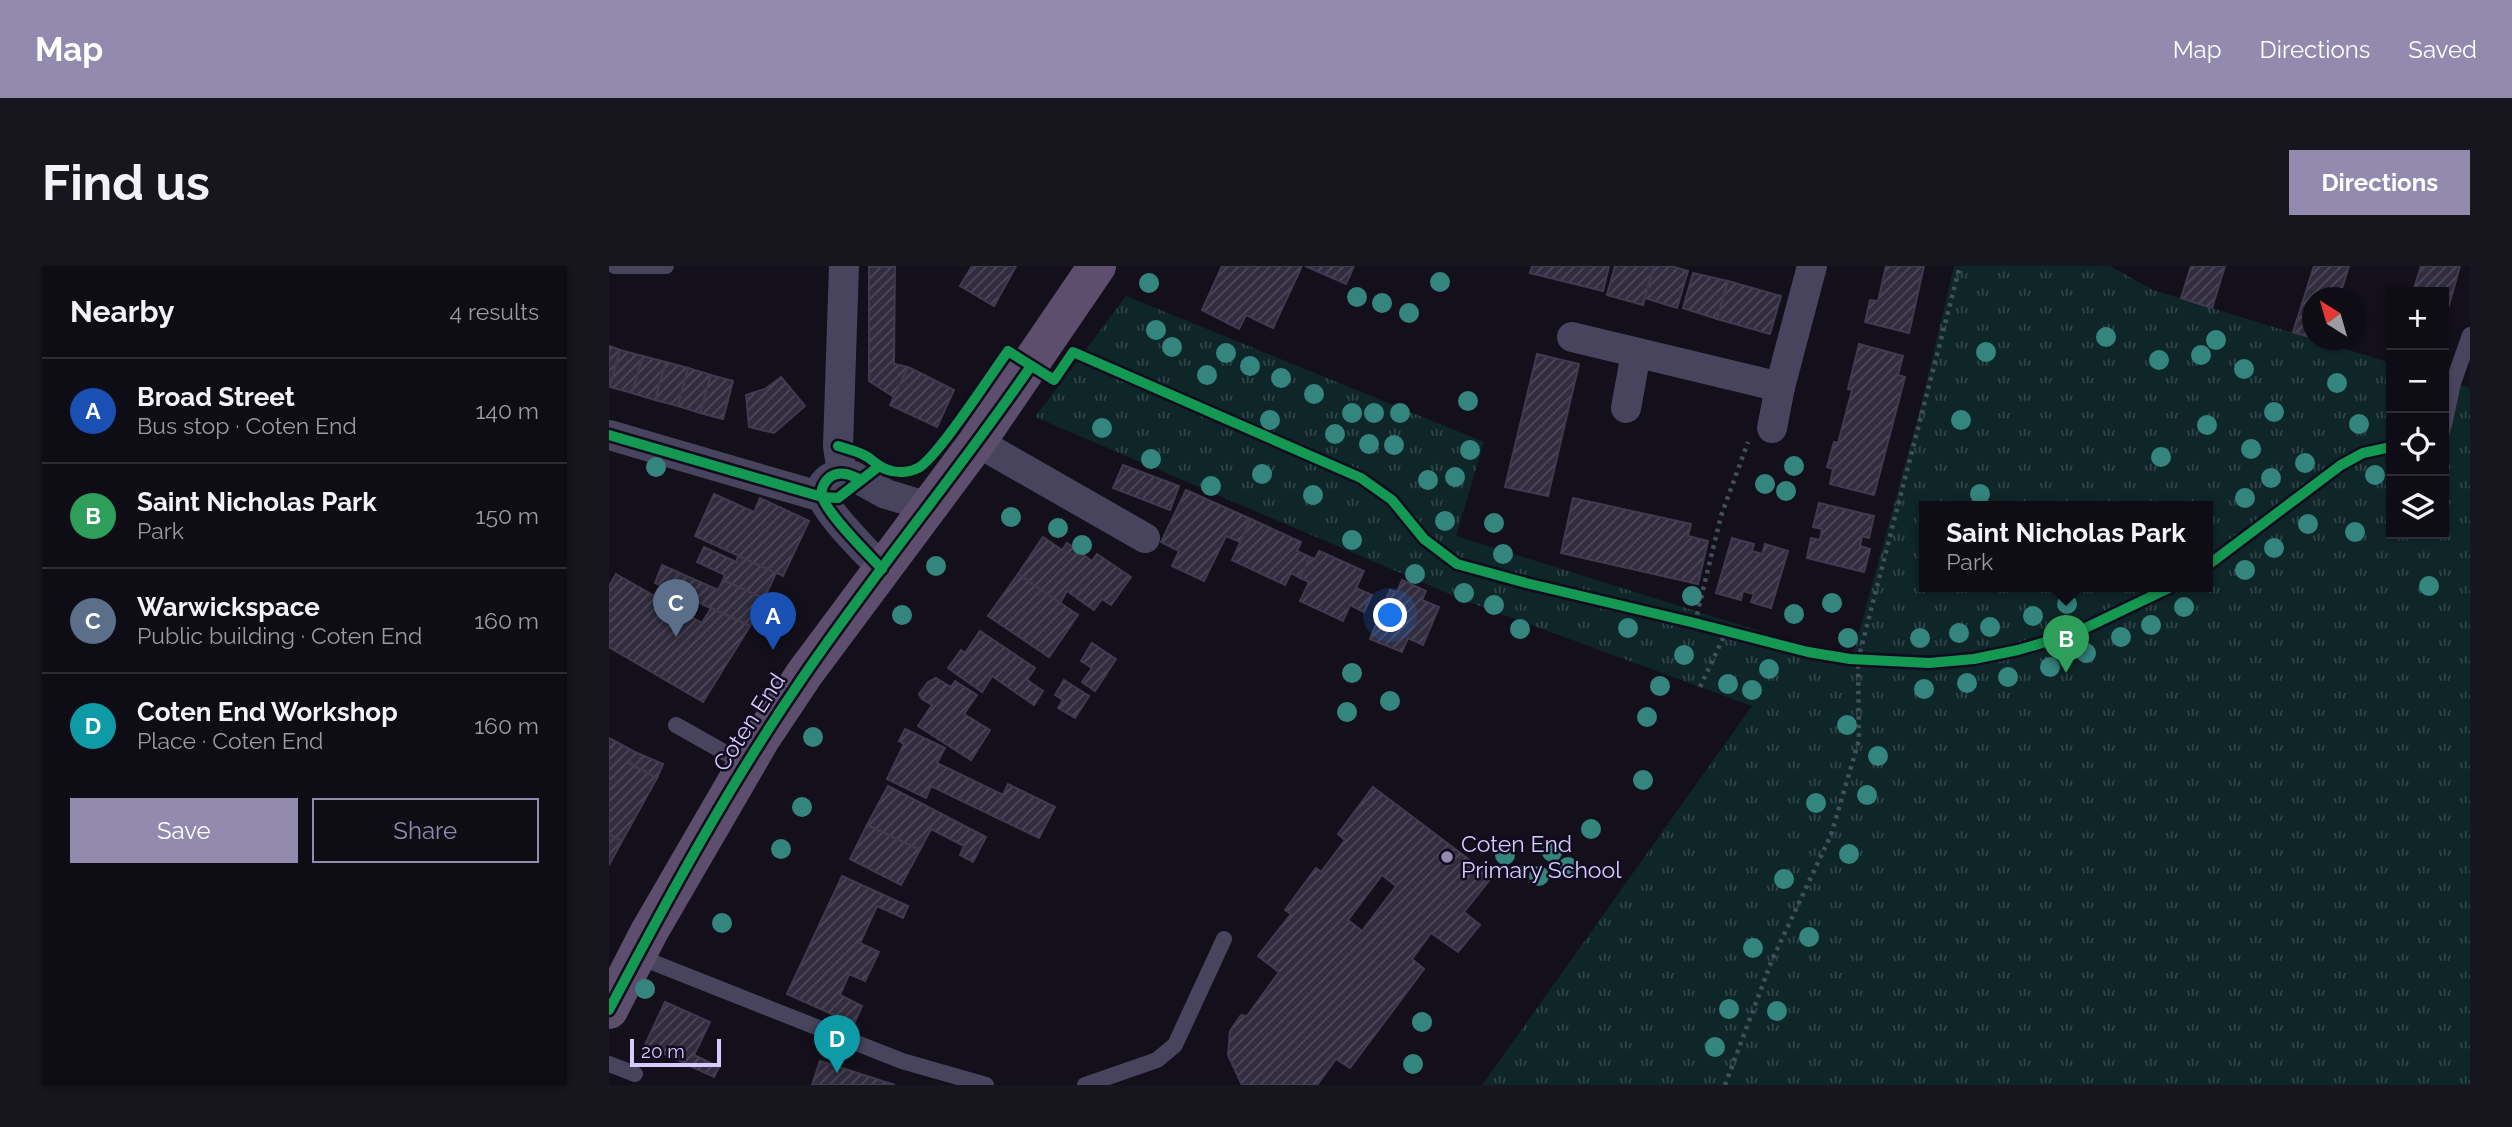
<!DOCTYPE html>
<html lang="en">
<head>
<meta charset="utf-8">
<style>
  :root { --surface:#0e0c14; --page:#17151d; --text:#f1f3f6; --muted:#9b9ba0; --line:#2e2c34; --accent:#928aaf }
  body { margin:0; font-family:Raleway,sans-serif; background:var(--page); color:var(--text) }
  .controls { position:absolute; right:21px; top:21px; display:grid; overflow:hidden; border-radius:0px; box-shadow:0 2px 5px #0004 }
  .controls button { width:63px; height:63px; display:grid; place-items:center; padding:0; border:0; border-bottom:2px solid var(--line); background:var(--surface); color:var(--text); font:35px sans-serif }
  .compass { position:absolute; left:1693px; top:21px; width:63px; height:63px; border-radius:50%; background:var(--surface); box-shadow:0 2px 5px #0004; rotate:323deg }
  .scale { position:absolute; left:21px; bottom:18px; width:91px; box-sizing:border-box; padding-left:7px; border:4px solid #d6cbff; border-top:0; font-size:19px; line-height:24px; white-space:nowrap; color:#d6cbff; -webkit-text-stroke:5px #110b20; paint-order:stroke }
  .you { position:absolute; left:782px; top:350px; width:24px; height:24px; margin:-18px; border:5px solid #fff; border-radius:50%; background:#1a73e8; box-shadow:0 0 0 10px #1a73e833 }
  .badge { display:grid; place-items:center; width:46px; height:46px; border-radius:50%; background:var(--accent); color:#fff; font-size:23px; font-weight:700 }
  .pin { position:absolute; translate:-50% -58px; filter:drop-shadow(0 2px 4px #0008) }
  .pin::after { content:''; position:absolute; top:37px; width:24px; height:21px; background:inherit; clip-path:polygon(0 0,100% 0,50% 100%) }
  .popup { position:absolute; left:1310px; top:235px; width:294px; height:91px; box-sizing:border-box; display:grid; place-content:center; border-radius:0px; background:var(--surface); filter:drop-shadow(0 2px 5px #0005); font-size:23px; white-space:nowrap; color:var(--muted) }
  .popup b { font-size:26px; color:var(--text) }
  .popup::after { content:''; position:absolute; left:50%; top:100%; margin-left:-14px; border:14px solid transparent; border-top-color:var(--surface) }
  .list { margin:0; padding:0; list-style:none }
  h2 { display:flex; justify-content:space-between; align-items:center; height:91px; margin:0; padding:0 28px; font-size:30px }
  h2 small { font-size:23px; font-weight:400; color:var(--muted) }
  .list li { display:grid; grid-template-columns:46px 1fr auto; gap:21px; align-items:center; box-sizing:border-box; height:105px; padding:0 28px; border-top:2px solid var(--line) }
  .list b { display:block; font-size:26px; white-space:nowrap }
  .list p { margin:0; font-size:23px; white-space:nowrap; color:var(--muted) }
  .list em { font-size:23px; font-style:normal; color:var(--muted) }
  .actions { display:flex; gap:14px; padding:21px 28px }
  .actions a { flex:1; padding:16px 0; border:2px solid var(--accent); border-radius:0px; text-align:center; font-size:24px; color:var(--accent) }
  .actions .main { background:var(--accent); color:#fff }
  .icon { flex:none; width:38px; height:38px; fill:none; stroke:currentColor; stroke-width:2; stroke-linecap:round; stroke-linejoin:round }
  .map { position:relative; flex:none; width:1861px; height:819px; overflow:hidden; border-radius:0px }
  header { display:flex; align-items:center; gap:42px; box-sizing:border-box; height:98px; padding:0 35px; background:var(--accent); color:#fff }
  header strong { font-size:33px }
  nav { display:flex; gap:38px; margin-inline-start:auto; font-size:24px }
  .intro { display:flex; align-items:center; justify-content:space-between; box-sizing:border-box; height:168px; padding:0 42px }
  h1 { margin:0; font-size:49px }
  .button { padding:18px 32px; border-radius:0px; background:var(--accent); color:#fff; font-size:24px; font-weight:700 }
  main { display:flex; gap:42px; padding:0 42px }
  aside { flex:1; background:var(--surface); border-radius:0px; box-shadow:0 2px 5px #0004 }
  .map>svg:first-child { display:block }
  .park { fill:url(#park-tufts); fill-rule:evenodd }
  .building { fill:url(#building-hatch); stroke:#403a50; stroke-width:2; fill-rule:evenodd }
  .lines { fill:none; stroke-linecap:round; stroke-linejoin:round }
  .path { stroke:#434e5d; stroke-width:4.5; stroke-dasharray:3.5 5; stroke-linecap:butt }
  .lane { stroke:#48445d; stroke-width:16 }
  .street { stroke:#48445d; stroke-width:30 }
  .primary { stroke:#5e4e6e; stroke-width:38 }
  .cycleway-casing { stroke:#110b20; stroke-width:15 }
  .cycleway { stroke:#139951; stroke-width:10 }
  .tree { fill:#35857f }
  .poi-dot { fill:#928aaf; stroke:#110b20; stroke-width:2.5 }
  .labels { text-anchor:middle; stroke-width:5; stroke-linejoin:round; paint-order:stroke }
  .street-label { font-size:23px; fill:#d6cbff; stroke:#110b20 }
  .poi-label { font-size:23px; fill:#d6cbff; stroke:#110b20; text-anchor:start }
</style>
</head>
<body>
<header>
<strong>Map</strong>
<nav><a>Map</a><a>Directions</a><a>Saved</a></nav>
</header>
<div class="intro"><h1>Find us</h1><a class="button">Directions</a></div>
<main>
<aside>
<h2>Nearby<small>4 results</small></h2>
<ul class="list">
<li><span class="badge" style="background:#1a4fb4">A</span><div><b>Broad Street</b><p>Bus stop · Coten End</p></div><em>140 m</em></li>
<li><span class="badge" style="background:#2e9e5b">B</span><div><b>Saint Nicholas Park</b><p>Park</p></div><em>150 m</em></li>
<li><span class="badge" style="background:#5c6f8a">C</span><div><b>Warwickspace</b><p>Public building · Coten End</p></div><em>160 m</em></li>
<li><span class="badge" style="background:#0f9aa8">D</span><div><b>Coten End Workshop</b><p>Place · Coten End</p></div><em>160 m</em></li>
</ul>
<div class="actions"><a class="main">Save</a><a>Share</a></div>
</aside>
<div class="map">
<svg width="1861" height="819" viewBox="0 0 1861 819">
  <defs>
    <pattern id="park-tufts" width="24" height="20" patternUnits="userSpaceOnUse" patternTransform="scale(1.75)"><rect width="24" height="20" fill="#0f2629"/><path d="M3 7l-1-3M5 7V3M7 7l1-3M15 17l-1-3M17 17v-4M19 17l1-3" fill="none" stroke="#314449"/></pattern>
    <pattern id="building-hatch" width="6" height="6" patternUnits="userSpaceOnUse" patternTransform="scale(1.75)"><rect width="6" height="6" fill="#312d3e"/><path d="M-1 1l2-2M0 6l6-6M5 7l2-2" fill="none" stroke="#4e4a5b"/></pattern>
  </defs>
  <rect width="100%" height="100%" fill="#13101b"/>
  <path class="park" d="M 1345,0 L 1501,0 L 1544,24 L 1782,97 L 1782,268 L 1835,268 L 1835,113 L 1861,122 L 1861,819 L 873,819 L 1143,440 L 857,335 L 426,151 L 517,30 L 875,176 L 847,270 L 1240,393 L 1246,381 L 1311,144 ZM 1315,241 L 1599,241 L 1599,321 L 1315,321 Z"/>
  <g class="building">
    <path d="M 363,0 L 407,0 L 385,40 L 351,20 Z"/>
    <path d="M 613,0 L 693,0 L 664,62 L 637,49 L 630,63 L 593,44 Z"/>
    <path d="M 696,0 L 745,0 L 737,18 Z"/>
    <path d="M 923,0 L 1000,0 L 994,25 L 921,7 Z"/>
    <path d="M 1006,0 L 1045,0 L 1034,39 L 998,29 Z"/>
    <path d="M 1045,0 L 1062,0 L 1079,5 L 1068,42 L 1036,32 Z"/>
    <path d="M 1277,0 L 1315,0 L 1300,67 L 1256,56 L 1261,34 L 1269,35 Z"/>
    <path d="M 1582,0 L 1616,0 L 1603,42 L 1572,32 Z"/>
    <path d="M 1705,0 L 1740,0 L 1730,32 L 1703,32 L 1703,72 L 1684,66 Z"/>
    <path d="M 1812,0 L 1851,0 L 1835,57 L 1835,26 L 1804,26 Z"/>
    <path d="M 260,1 L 286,1 L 285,98 L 299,101 L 285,131 L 260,115 Z"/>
    <path d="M 1084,7 L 1119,15 L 1108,53 L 1074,42 Z"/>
    <path d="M 1119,15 L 1172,30 L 1161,68 L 1108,53 Z"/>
    <path d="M 1250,78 L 1294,90 L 1289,109 L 1296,111 L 1265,229 L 1221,218 L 1224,203 L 1218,201 L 1225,176 L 1229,177 L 1243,124 L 1239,123 Z"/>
    <path d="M 0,80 L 11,84 L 1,121 L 0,121 Z"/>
    <path d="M 11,84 L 34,90 L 23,127 L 1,121 Z"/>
    <path d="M 928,88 L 970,98 L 939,230 L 896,221 Z"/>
    <path d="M 34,90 L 57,96 L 46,134 L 23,127 Z"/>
    <path d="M 57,96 L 79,102 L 69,140 L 46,134 Z"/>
    <path d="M 299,101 L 345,124 L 328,161 L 281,139 Z"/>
    <path d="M 79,102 L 102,109 L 91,147 L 69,140 Z"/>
    <path d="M 102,109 L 124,115 L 114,153 L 91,147 Z"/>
    <path d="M 172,111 L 196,140 L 165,167 L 140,161 L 137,129 L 156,123 Z"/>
    <path d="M 514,199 L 570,220 L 561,244 L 504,222 Z"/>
    <path d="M 577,224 L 642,253 L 631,276 L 617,270 L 595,315 L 563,300 L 570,285 L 552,276 Z"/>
    <path d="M 105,228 L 145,246 L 151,232 L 200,255 L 174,310 L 86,270 Z"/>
    <path d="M 964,232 L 1082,258 L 1079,270 L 1099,275 L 1089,318 L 952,287 Z"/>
    <path d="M 1210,237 L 1265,250 L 1260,272 L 1253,270 L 1251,280 L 1261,283 L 1255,306 L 1198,292 L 1202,272 L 1211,274 L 1213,263 L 1204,261 Z"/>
    <path d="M 642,253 L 692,276 L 688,285 L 701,291 L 691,312 L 682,307 L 676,319 L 623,294 Z"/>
    <path d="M 434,271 L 453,284 L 458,277 L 483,295 L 488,288 L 522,311 L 502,339 L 493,333 L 485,344 L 458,325 L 451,337 L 409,308 Z"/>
    <path d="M 1123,272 L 1145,278 L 1143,285 L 1153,288 L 1156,278 L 1179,285 L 1162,342 L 1142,336 L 1145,328 L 1134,325 L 1132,334 L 1107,327 Z"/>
    <path d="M 95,281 L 127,296 L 129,290 L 167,307 L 155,333 L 114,314 L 116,309 L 88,296 Z"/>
    <path d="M 710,285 L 755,305 L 747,322 L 763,329 L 755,346 L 741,339 L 734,355 L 691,335 L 700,316 L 691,312 L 701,291 L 706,293 Z"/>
    <path d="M 53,299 L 109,324 L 114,314 L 154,332 L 141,360 L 46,317 Z"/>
    <path d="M 7,308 L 93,357 L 102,342 L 141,360 L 94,436 L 0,381 L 0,320 Z"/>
    <path d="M 409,308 L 469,349 L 440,391 L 379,350 Z"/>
    <path d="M 793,314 L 817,325 L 813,334 L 830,341 L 814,379 L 799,372 L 793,386 L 761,373 L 781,324 L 788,326 Z"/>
    <path d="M 371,365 L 426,402 L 418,414 L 434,425 L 425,439 L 383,410 L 373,426 L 339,402 L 352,384 L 356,387 Z"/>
    <path d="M 483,377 L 507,393 L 486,425 L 473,416 L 483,402 L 472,395 Z"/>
    <path d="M 327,412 L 342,421 L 346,415 L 368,429 L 355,448 L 381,464 L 362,494 L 309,460 L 323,439 L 313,433 L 310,428 L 319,416 Z"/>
    <path d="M 455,414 L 480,430 L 466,452 L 449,442 L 454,434 L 446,429 Z"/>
    <path d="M 296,463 L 336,482 L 328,497 L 394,529 L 399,518 L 446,541 L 430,572 L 322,520 L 317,532 L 278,513 L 295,478 L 290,475 Z"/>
    <path d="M 0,472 L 26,486 L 20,497 L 48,512 L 13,575 L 0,568 Z"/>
    <path d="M 26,486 L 54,498 L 48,512 L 20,497 Z"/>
    <path d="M 279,520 L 377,571 L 364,596 L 351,589 L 355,580 L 322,563 L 311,584 L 258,559 Z"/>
    <path d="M 764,521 L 883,611 L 855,646 L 871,659 L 849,686 L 822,667 L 803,693 L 815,703 L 741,802 L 727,793 L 708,819 L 633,819 L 619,789 L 621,765 L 632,749 L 638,750 L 670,706 L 649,690 L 682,648 L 676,644 L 707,602 L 712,606 L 736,574 L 729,568 ZM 773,609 L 787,620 L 753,665 L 739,654 Z"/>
    <path d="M 258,559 L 311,584 L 292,619 L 241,593 Z"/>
    <path d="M 0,568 L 13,575 L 0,599 Z"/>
    <path d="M 233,610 L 299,640 L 294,652 L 268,640 L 251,677 L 270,686 L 256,715 L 240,708 L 231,729 L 253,740 L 245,758 L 178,728 Z"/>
    <path d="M 56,736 L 101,756 L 85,789 L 110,801 L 105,811 L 36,779 Z"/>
    <path d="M 211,795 L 286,819 L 203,819 Z"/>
  </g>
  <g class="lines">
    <g class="path">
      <path d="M 1086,357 L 1112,250 L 1139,176"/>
      <path d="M 1091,421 L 1117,366"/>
      <path d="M 1116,819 L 1163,694 L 1222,569 L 1250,474 L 1249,394 L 1351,0"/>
    </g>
    <g class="lane">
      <path d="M 6,0 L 57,0"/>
      <path d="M 1835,159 L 1844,117 L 1861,69"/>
      <path d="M 67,459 L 136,498"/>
      <path d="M 28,690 L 293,795 L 377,819"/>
      <path d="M 0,798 L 26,808"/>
      <path d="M 476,819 L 548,794 L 566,779 L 615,673"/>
    </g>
    <g class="street">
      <path d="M 963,71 L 1171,121"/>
      <path d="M 1017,142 L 1027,87"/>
      <path d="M 1163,162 L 1171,121 L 1203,0"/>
      <path d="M 0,169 L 213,231"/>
      <path d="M 368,176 L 536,272"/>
      <path d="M 233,207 L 229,180 L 235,0"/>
      <path d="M 273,303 C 260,288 216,246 213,229 C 210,216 222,210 233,207 L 244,210 L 277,228 L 320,241"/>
    </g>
    <path class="primary" d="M 0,744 L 40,666 L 152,473 L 196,407 L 368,176 L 488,0"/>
    <defs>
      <g id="cycleway">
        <path d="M 0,169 L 213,231 L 229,232 L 269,201"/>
        <path d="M 229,180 C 238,183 247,185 255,189 C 265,194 270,203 283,205 C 291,207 302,206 309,202 C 328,192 383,107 399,85 L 445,114 L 464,86 L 752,212 L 783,234 L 815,273 L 848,298 L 917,317 L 1086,357 L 1199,386 L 1241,393 L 1320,397 L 1365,393 L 1409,384 L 1464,368 L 1562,321"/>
        <path d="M 252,214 C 242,209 232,204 221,211 C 216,215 211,223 213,230 C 218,248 259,288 273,303"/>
        <path d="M 1599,299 L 1732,199 L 1754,187 L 1782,181"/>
        <path d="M 0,744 C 59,632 119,521 190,417 C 263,309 348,208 422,100"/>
      </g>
    </defs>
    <use href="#cycleway" class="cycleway-casing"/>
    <use href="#cycleway" class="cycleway"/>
  </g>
  <g class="tree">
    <circle cx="831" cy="16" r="10"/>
    <circle cx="540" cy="17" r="10"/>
    <circle cx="748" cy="31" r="10"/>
    <circle cx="773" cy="37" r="10"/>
    <circle cx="800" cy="47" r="10"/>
    <circle cx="547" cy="64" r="10"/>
    <circle cx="1497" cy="71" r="10"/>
    <circle cx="1607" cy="74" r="10"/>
    <circle cx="563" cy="81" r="10"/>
    <circle cx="1377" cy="86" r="10"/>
    <circle cx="617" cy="87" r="10"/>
    <circle cx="1592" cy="89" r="10"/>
    <circle cx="1550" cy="94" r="10"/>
    <circle cx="641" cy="100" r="10"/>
    <circle cx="1635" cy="103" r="10"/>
    <circle cx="598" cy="109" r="10"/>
    <circle cx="672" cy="112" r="10"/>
    <circle cx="1728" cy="117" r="10"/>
    <circle cx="705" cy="128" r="10"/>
    <circle cx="859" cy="135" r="10"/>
    <circle cx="1665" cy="146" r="10"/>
    <circle cx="743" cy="147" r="10"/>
    <circle cx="765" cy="147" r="10"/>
    <circle cx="791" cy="147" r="10"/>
    <circle cx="661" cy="154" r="10"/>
    <circle cx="1352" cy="154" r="10"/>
    <circle cx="1750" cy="158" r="10"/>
    <circle cx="1598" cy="159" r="10"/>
    <circle cx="493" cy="162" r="10"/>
    <circle cx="726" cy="168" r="10"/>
    <circle cx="760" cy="178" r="10"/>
    <circle cx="785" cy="179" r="10"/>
    <circle cx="1642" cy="183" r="10"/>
    <circle cx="861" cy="184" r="10"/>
    <circle cx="1552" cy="191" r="10"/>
    <circle cx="542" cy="193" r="10"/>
    <circle cx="1696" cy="197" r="10"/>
    <circle cx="1185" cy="200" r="10"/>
    <circle cx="47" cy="201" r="10"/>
    <circle cx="653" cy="208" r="10"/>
    <circle cx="1766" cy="209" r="10"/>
    <circle cx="846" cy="211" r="10"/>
    <circle cx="1662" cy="212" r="10"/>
    <circle cx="819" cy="214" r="10"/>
    <circle cx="1156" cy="218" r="10"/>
    <circle cx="602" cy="220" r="10"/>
    <circle cx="1177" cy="225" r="10"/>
    <circle cx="1371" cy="228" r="10"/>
    <circle cx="704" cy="229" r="10"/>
    <circle cx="1636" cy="232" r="10"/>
    <circle cx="402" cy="251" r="10"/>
    <circle cx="836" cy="255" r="10"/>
    <circle cx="885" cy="257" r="10"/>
    <circle cx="1699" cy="258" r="10"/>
    <circle cx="449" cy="262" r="10"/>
    <circle cx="1746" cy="266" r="10"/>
    <circle cx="743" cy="274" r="10"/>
    <circle cx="473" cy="279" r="10"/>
    <circle cx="1665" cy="282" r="10"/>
    <circle cx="894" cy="288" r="10"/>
    <circle cx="327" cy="300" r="10"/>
    <circle cx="1636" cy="304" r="10"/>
    <circle cx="806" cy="308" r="10"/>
    <circle cx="1820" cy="320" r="10"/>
    <circle cx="855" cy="327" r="10"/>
    <circle cx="1083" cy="330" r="10"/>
    <circle cx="1223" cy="337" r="10"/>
    <circle cx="1458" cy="338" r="10"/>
    <circle cx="885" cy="339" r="10"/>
    <circle cx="1575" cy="341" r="10"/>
    <circle cx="1185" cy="348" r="10"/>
    <circle cx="293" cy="349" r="10"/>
    <circle cx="1424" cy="350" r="10"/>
    <circle cx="1542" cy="359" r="10"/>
    <circle cx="1381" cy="361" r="10"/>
    <circle cx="1019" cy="362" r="10"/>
    <circle cx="911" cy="363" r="10"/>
    <circle cx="1350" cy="367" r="10"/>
    <circle cx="1512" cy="371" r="10"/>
    <circle cx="1239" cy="372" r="10"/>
    <circle cx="1311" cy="372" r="10"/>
    <circle cx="1477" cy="387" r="10"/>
    <circle cx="1075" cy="389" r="10"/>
    <circle cx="1441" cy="401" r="10"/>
    <circle cx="1160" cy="403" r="10"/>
    <circle cx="743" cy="407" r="10"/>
    <circle cx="1399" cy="411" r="10"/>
    <circle cx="1358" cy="417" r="10"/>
    <circle cx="1119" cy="418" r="10"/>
    <circle cx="1051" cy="420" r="10"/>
    <circle cx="1315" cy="423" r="10"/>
    <circle cx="1143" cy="424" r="10"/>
    <circle cx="781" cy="435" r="10"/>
    <circle cx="738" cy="446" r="10"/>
    <circle cx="1038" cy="451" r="10"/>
    <circle cx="1238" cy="459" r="10"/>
    <circle cx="204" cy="471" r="10"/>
    <circle cx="1269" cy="490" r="10"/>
    <circle cx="1034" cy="514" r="10"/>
    <circle cx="1258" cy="529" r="10"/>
    <circle cx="1207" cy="537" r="10"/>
    <circle cx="193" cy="541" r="10"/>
    <circle cx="982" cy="563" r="10"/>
    <circle cx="172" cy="583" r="10"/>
    <circle cx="943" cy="586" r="10"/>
    <circle cx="1240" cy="588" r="10"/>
    <circle cx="896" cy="589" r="10"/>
    <circle cx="959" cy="601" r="10"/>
    <circle cx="930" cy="610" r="10"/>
    <circle cx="1175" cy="613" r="10"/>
    <circle cx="113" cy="657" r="10"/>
    <circle cx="1200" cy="671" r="10"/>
    <circle cx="1144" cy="682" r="10"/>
    <circle cx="36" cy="723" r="10"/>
    <circle cx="1120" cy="743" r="10"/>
    <circle cx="1168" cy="745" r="10"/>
    <circle cx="813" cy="756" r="10"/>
    <circle cx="1106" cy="781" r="10"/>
    <circle cx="804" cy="798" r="10"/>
  </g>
  <circle class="poi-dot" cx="838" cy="591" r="7"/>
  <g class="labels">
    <g class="street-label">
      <text transform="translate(140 456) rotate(-57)" y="8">Coten End</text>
    </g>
    <g class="poi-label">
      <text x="852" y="586">Coten End<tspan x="852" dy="26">Primary School</tspan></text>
    </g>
  </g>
</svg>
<div class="controls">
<button>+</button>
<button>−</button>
<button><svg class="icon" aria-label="locate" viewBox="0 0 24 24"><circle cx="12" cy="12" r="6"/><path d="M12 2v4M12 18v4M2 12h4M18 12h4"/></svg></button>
<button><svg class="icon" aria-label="layers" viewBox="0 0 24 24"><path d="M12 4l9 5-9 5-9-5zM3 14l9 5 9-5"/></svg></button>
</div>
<svg class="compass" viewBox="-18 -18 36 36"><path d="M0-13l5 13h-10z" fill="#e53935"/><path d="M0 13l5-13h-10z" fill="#9b9ba0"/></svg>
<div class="scale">20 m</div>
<div class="you"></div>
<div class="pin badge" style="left:164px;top:384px;background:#1a4fb4">A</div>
<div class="pin badge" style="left:1457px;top:407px;background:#2e9e5b">B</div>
<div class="popup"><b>Saint Nicholas Park</b>Park</div>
<div class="pin badge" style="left:67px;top:371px;background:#5c6f8a">C</div>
<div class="pin badge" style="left:228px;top:807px;background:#0f9aa8">D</div>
</div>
</main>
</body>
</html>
